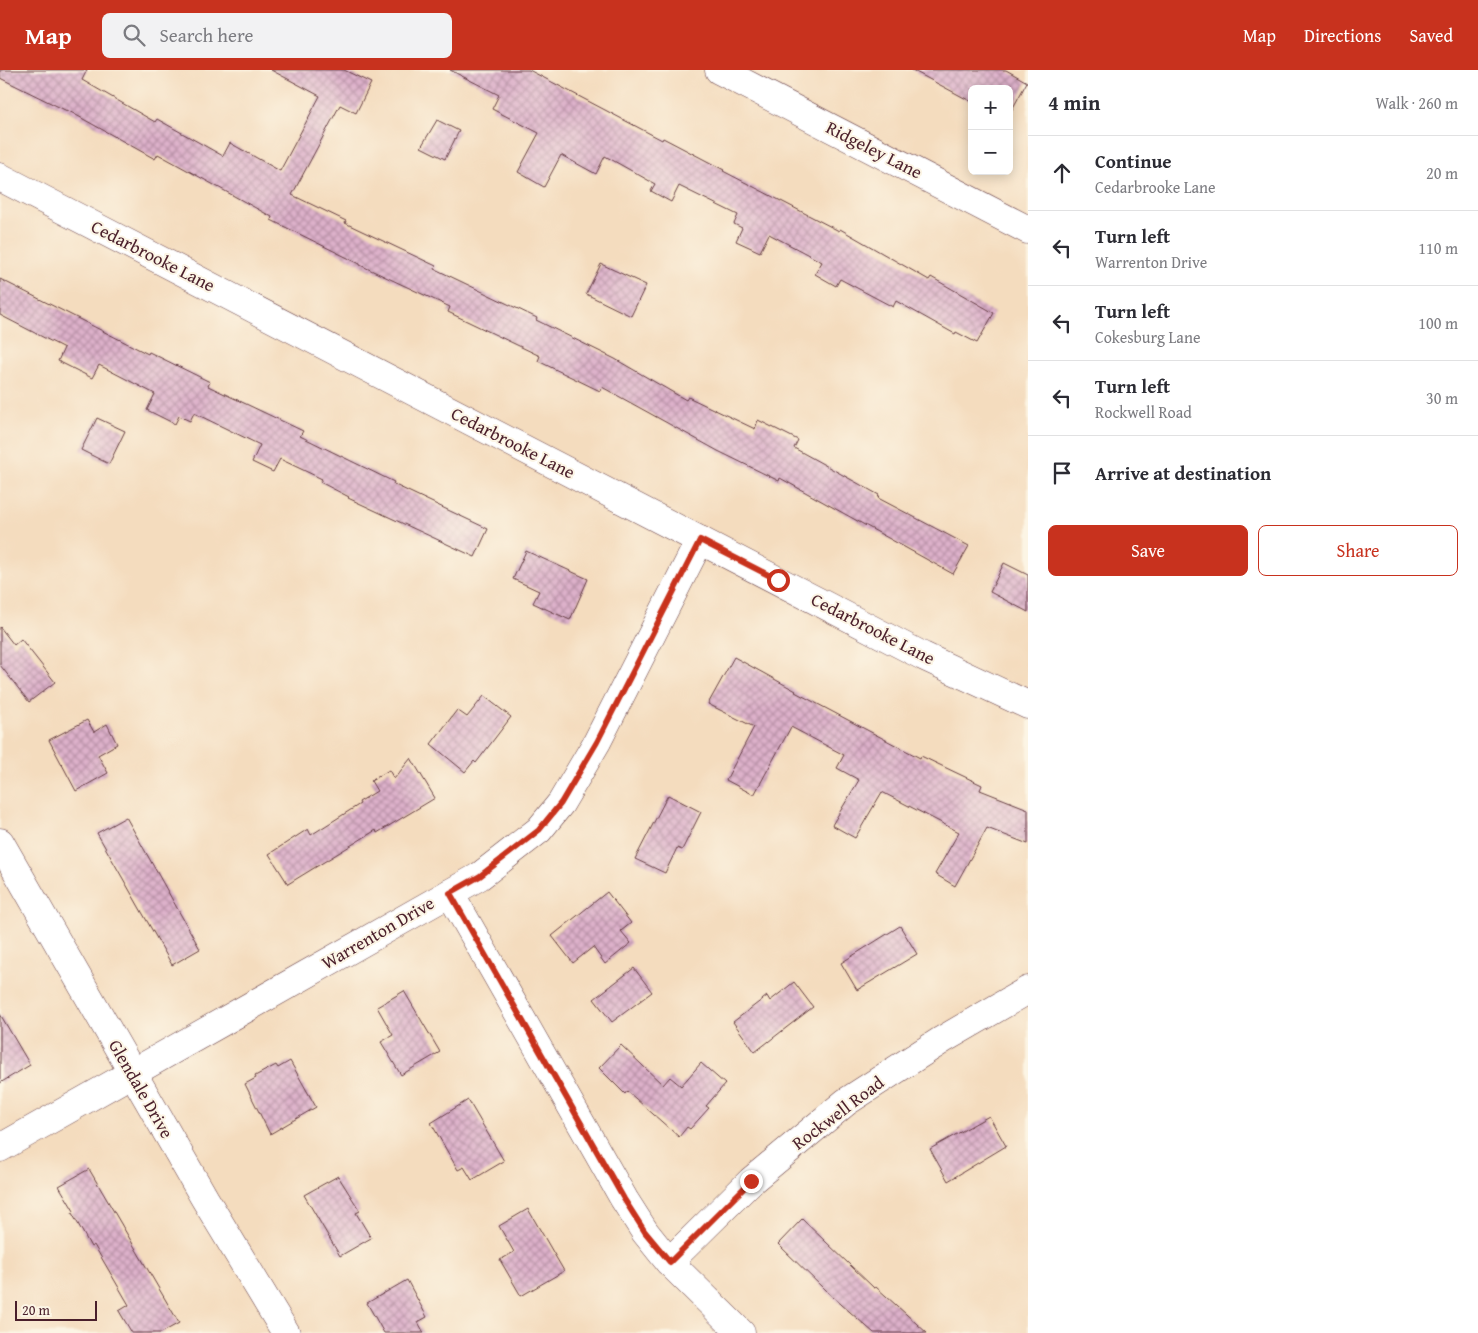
<!DOCTYPE html>
<html lang="en">
<head>
<meta charset="utf-8">
<style>
  :root { --surface:#fff; --page:#f2f2f3; --text:#2b2b33; --muted:#7c7c81; --line:#e1e1e2; --accent:#c8321e }
  body { margin:0; font-family:"Gentium Book Plus",serif; background:var(--page); color:var(--text) }
  .controls { position:absolute; right:15px; top:15px; display:grid; overflow:hidden; border-radius:8px; box-shadow:0 2px 12px #0003 }
  .controls button { width:45px; height:45px; display:grid; place-items:center; padding:0; border:0; border-bottom:1px solid var(--line); background:var(--surface); color:var(--text); font:25px sans-serif }
  .scale { position:absolute; left:15px; bottom:12px; width:82px; box-sizing:border-box; padding-left:5px; border:2px solid #4a1f2b; border-top:0; font-size:14px; line-height:18px; white-space:nowrap; color:#4a1f2b; -webkit-text-stroke:4px #fcf5e5; paint-order:stroke }
  .stop { position:absolute; width:15px; height:15px; margin:-11px; border:4px solid #c8321e; border-radius:50%; background:#fff }
  .stop.end { background:#c8321e; border-color:#fff; box-shadow:0 1px 5px #0008 }
  .list { margin:0; padding:0; list-style:none }
  h2 { display:flex; justify-content:space-between; align-items:center; height:65px; margin:0; padding:0 20px; font-size:21px }
  h2 small { font-size:16px; font-weight:400; color:var(--muted) }
  .list li { display:grid; grid-template-columns:32px 1fr auto; gap:15px; align-items:center; box-sizing:border-box; height:75px; padding:0 20px; border-top:1px solid var(--line) }
  .list b { display:block; font-size:19px; white-space:nowrap }
  .list p { margin:0; font-size:16px; white-space:nowrap; color:var(--muted) }
  .list em { font-size:16px; font-style:normal; color:var(--muted) }
  .actions { display:flex; gap:10px; padding:15px 20px }
  .actions a { flex:1; padding:11px 0; border:1px solid var(--accent); border-radius:8px; text-align:center; font-size:18px; color:var(--accent) }
  .actions .main { background:var(--accent); color:#fff }
  .icon { flex:none; width:28px; height:28px; fill:none; stroke:currentColor; stroke-width:2; stroke-linecap:round; stroke-linejoin:round }
  .map { position:relative; flex:none; width:1028px; height:1263px; overflow:hidden }
  header { display:flex; align-items:center; gap:30px; box-sizing:border-box; height:70px; padding:0 25px; background:var(--accent); color:#fff }
  header strong { font-size:24px }
  nav { display:flex; gap:28px; margin-inline-start:auto; font-size:18px }
  .search { width:350px; height:45px; background:var(--page); display:flex; align-items:center; gap:12px; box-sizing:border-box; padding:0 18px; border-radius:8px; color:var(--muted); font-size:19px }
  main { display:flex }
  aside { flex:1; background:var(--surface) }
  .map>svg:first-child { display:block }
  .building { fill:url(#building-cross-hatch) }
  .lines { fill:none; stroke-linecap:round; stroke-linejoin:round }
  .street-casing { stroke:#643b41; stroke-width:29 }
  .street { stroke:#fff; stroke-width:28 }
  .route { stroke:#c8321e; stroke-width:6 }
  .labels { text-anchor:middle; stroke-width:4; stroke-linejoin:round; paint-order:stroke }
  .street-label { font-size:18px; fill:#4a1f2b; stroke:#fcf5e5 }
</style>
</head>
<body>
<header>
<strong>Map</strong>
<div class="search"><svg class="icon" aria-label="search" viewBox="0 0 24 24"><circle cx="10" cy="10" r="6"/><path d="M15 15l6 6"/></svg>Search here</div>
<nav><a>Map</a><a>Directions</a><a>Saved</a></nav>
</header>
<main>
<div class="map">
<svg width="1028" height="1263" viewBox="0 0 1028 1263">
  <defs>
    <pattern id="building-cross-hatch" width="8" height="8" patternUnits="userSpaceOnUse" patternTransform="scale(1.25)"><rect width="8" height="8" fill="#ddb1ca"/><path d="M0 0l8 8M0 8l8-8" fill="none" stroke="#b58fa4"/></pattern>
  </defs>
  <rect width="100%" height="100%" fill="#fcf5e5"/>
  <filter id="ink" filterUnits="userSpaceOnUse"><feTurbulence type="fractalNoise" baseFrequency=".02" numOctaves="2"/><feDisplacementMap in="SourceGraphic" scale="10" xChannelSelector="R" yChannelSelector="G"/><feConvolveMatrix kernelMatrix="1 2 1 2 8 2 1 2 1" color-interpolation-filters="sRGB"/></filter>
  <filter id="wash" filterUnits="userSpaceOnUse"><feTurbulence type="fractalNoise" baseFrequency=".0096" numOctaves="4" result="noise"/><feDisplacementMap in="SourceGraphic" scale="20" xChannelSelector="R" yChannelSelector="G"/><feGaussianBlur stdDeviation="1.12" result="paint"/><feColorMatrix in="noise" values="0 0 0 0 0 0 0 0 0 0 0 0 0 0 0 0 0 1.4 0 .05"/><feComposite in="paint" operator="in"/></filter>
  <g filter="url(#wash)">
    <rect width="100%" height="100%" fill="#f4dcbe"/>
    <g id="blocks">
      <g class="building">
        <path d="M 0,0 L 87,0 L 82,10 L 155,52 L 157,49 L 223,86 L 230,73 L 280,101 L 320,26 L 271,0 L 344,0 L 371,13 L 356,43 L 340,35 L 292,125 L 346,151 L 345,153 L 436,196 L 435,199 L 537,248 L 536,250 L 615,289 L 686,330 L 688,327 L 755,359 L 758,350 L 798,370 L 794,378 L 879,425 L 878,428 L 969,476 L 953,504 L 780,408 L 779,411 L 718,381 L 602,317 L 600,321 L 538,291 L 540,286 L 448,242 L 450,237 L 360,195 L 360,194 L 271,150 L 272,147 L 158,84 L 155,89 L 67,40 L 67,41 L 0,8 Z"/>
        <path d="M 450,0 L 529,0 L 662,70 L 663,68 L 724,100 L 723,101 L 839,161 L 840,159 L 929,210 L 931,207 L 994,243 L 977,273 L 956,262 L 955,264 L 896,231 L 893,237 L 840,209 L 836,216 L 815,204 L 822,192 L 769,164 L 760,182 L 736,171 L 742,158 L 734,154 L 738,145 L 679,116 L 671,132 L 651,121 L 655,114 L 605,86 L 596,104 L 561,85 L 544,117 L 518,102 L 539,63 L 492,39 L 499,25 Z"/>
        <path d="M 912,0 L 1006,0 L 1027,12 L 1009,45 L 1009,19 L 972,19 L 972,32 Z"/>
        <path d="M 437,50 L 459,61 L 445,89 L 421,77 Z"/>
        <path d="M 601,194 L 646,215 L 631,246 L 586,224 Z"/>
        <path d="M 0,209 L 148,284 L 149,282 L 210,312 L 208,316 L 303,361 L 300,366 L 394,412 L 393,414 L 488,459 L 475,487 L 348,428 L 349,427 L 320,412 L 322,409 L 280,389 L 273,402 L 252,392 L 260,375 L 194,343 L 190,351 L 179,346 L 175,354 L 147,340 L 155,324 L 99,295 L 92,308 L 58,291 L 64,278 L 0,245 Z"/>
        <path d="M 97,348 L 125,361 L 109,394 L 81,380 Z"/>
        <path d="M 526,481 L 588,509 L 570,550 L 533,533 L 539,521 L 513,509 Z"/>
        <path d="M 1004,493 L 1028,505 L 1028,542 L 990,522 Z"/>
        <path d="M 0,557 L 14,575 L 21,569 L 55,612 L 29,632 L 0,595 Z"/>
        <path d="M 734,587 L 796,621 L 795,622 L 920,688 L 921,686 L 982,715 L 980,720 L 1028,739 L 1028,774 L 987,758 L 955,816 L 935,804 L 959,762 L 882,722 L 855,768 L 832,755 L 859,710 L 837,698 L 844,685 L 791,657 L 754,725 L 726,710 L 754,657 L 708,634 Z"/>
        <path d="M 484,626 L 511,647 L 476,693 L 474,691 L 465,702 L 431,674 L 457,640 L 467,647 Z"/>
        <path d="M 87,650 L 94,662 L 107,654 L 117,674 L 98,685 L 108,703 L 76,721 L 49,670 Z"/>
        <path d="M 411,688 L 435,728 L 377,763 L 376,760 L 288,814 L 269,784 L 308,759 L 311,765 L 360,734 L 359,732 L 377,721 L 371,711 L 389,700 L 394,709 Z"/>
        <path d="M 668,725 L 701,742 L 682,780 L 677,778 L 665,803 L 635,789 Z"/>
        <path d="M 126,747 L 200,879 L 172,895 L 97,763 Z"/>
        <path d="M 607,822 L 631,853 L 621,861 L 631,873 L 605,894 L 593,877 L 573,893 L 552,866 Z"/>
        <path d="M 900,856 L 917,884 L 857,920 L 841,893 Z"/>
        <path d="M 634,898 L 652,922 L 612,952 L 594,929 Z"/>
        <path d="M 794,912 L 813,937 L 755,982 L 733,952 L 767,926 L 770,931 Z"/>
        <path d="M 404,921 L 440,982 L 401,1005 L 381,972 L 393,965 L 377,937 Z"/>
        <path d="M 0,944 L 30,995 L 0,1013 Z"/>
        <path d="M 621,975 L 663,1015 L 670,1007 L 681,1016 L 701,993 L 725,1014 L 706,1036 L 709,1038 L 690,1059 L 687,1057 L 679,1067 L 627,1021 L 625,1024 L 599,998 Z"/>
        <path d="M 290,991 L 316,1037 L 270,1064 L 245,1014 L 256,1008 L 255,1006 L 276,995 L 278,998 Z"/>
        <path d="M 468,1030 L 504,1091 L 472,1110 L 464,1097 L 458,1100 L 431,1053 Z"/>
        <path d="M 989,1046 L 1006,1076 L 948,1111 L 930,1079 Z"/>
        <path d="M 89,1099 L 179,1253 L 161,1263 L 132,1263 L 119,1241 L 129,1235 L 94,1175 L 91,1177 L 72,1143 L 74,1141 L 59,1116 Z"/>
        <path d="M 338,1106 L 360,1141 L 356,1143 L 371,1168 L 340,1186 L 304,1125 Z"/>
        <path d="M 528,1139 L 564,1201 L 521,1226 L 500,1190 L 514,1182 L 499,1156 Z"/>
        <path d="M 802,1149 L 874,1218 L 876,1217 L 927,1263 L 874,1263 L 825,1220 L 778,1174 Z"/>
        <path d="M 407,1210 L 427,1247 L 418,1252 L 424,1263 L 384,1263 L 367,1233 Z"/>
      </g>
    </g>
  </g>
  <g filter="url(#ink)">
    <use href="#blocks" fill-opacity="0" stroke="#643b41" stroke-width="1"/>
    <g class="lines">
      <defs>
        <g id="street">
          <path d="M 719,0 L 1028,160"/>
          <path d="M 0,107 L 923,586 L 1028,635"/>
          <path d="M 0,772 L 205,1129 L 286,1263"/>
          <path d="M 450,823 L 624,1129 L 645,1162 L 669,1192 L 741,1263"/>
          <path d="M 0,1078 L 480,806 L 539,760 L 561,733 L 597,672 L 700,470"/>
          <path d="M 669,1192 L 751,1111 L 846,1032 L 942,970 L 1028,920"/>
        </g>
      </defs>
      <use href="#street" class="street-casing"/>
      <use href="#street" class="street"/>
    </g>
  </g>
  <g class="lines" filter="url(#ink)">
    <path class="route" d="M 751,1111 L 670,1192 L 645,1162 L 624,1129 L 450,823 L 480,806 L 539,760 L 561,733 L 597,672 L 700,470 L 778,510"/>
  </g>
  <g class="labels">
    <g class="street-label">
      <text transform="translate(874 80) rotate(27)" y="6">Ridgeley Lane</text>
      <text transform="translate(153 186) rotate(27)" y="6">Cedarbrooke Lane</text>
      <text transform="translate(513 373) rotate(27)" y="6">Cedarbrooke Lane</text>
      <text transform="translate(873 559) rotate(27)" y="6">Cedarbrooke Lane</text>
      <text transform="translate(378 863) rotate(-30)" y="6">Warrenton Drive</text>
      <text transform="translate(141 1019) rotate(60)" y="6">Glendale Drive</text>
      <text transform="translate(838 1043) rotate(-37)" y="6">Rockwell Road</text>
    </g>
  </g>
</svg>
<div class="controls">
<button>+</button>
<button>−</button>
</div>
<div class="scale">20 m</div>
<div class="stop" style="left:778px;top:510px"></div>
<div class="stop end" style="left:751px;top:1111px"></div>
</div>
<aside>
<h2>4 min<small>Walk · 260 m</small></h2>
<ul class="list">
<li><svg class="icon" aria-label="ahead" viewBox="0 0 24 24"><path d="M12 20V5M6 11l6-6 6 6"/></svg><div><b>Continue</b><p>Cedarbrooke Lane</p></div><em>20 m</em></li>
<li><svg class="icon" aria-label="left" viewBox="0 0 24 24"><path d="M17 20v-9H6M10 6l-5 5 5 5"/></svg><div><b>Turn left</b><p>Warrenton Drive</p></div><em>110 m</em></li>
<li><svg class="icon" aria-label="left" viewBox="0 0 24 24"><path d="M17 20v-9H6M10 6l-5 5 5 5"/></svg><div><b>Turn left</b><p>Cokesburg Lane</p></div><em>100 m</em></li>
<li><svg class="icon" aria-label="left" viewBox="0 0 24 24"><path d="M17 20v-9H6M10 6l-5 5 5 5"/></svg><div><b>Turn left</b><p>Rockwell Road</p></div><em>30 m</em></li>
<li><svg class="icon" aria-label="arrive" viewBox="0 0 24 24"><path d="M6 21V4h12l-3 4 3 4H6"/></svg><div><b>Arrive at destination</b></div></li>
</ul>
<div class="actions"><a class="main">Save</a><a>Share</a></div>
</aside>
</main>
</body>
</html>
